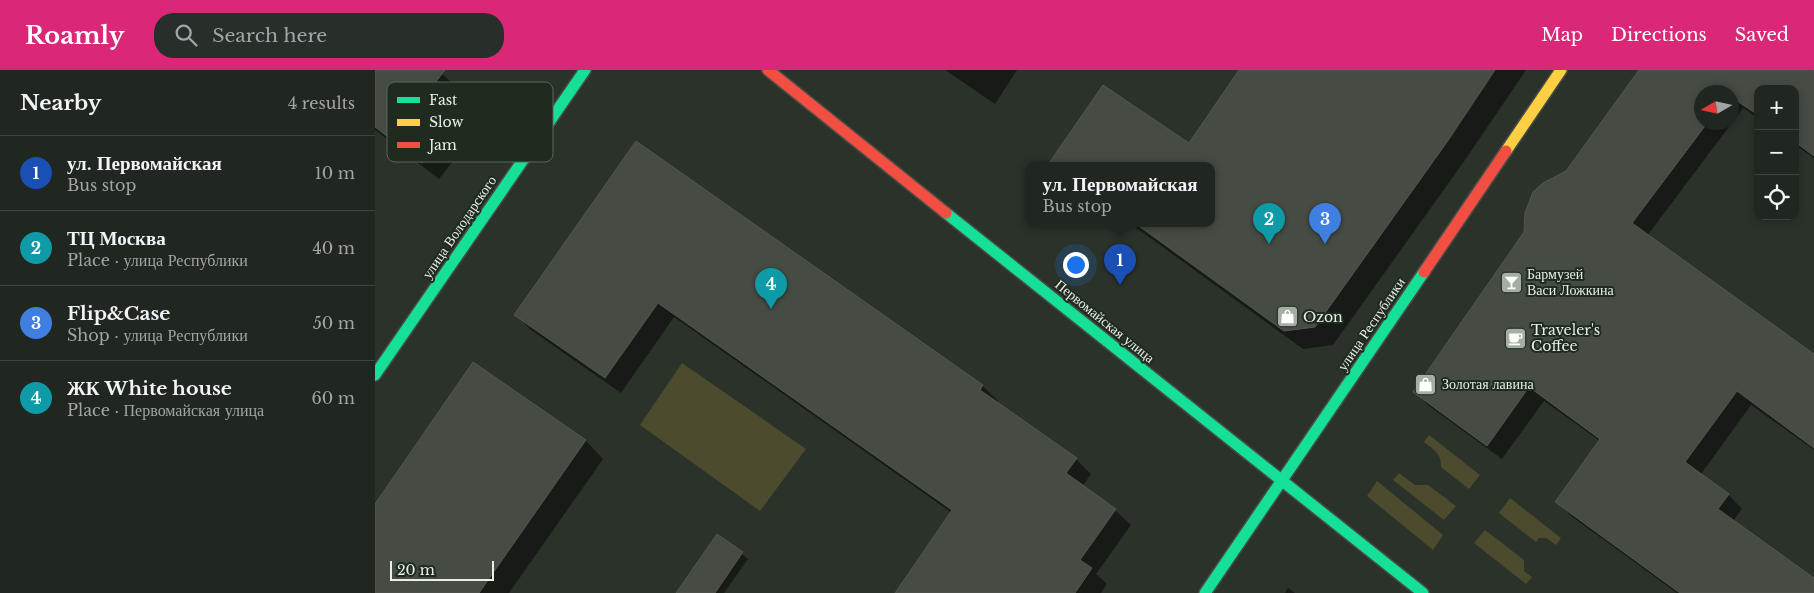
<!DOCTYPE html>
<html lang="en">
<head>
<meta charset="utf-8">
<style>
  :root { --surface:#202620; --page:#282e29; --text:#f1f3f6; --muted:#a2a5a5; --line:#3d433e; --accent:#db2777 }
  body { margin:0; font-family:"Libre Baskerville",serif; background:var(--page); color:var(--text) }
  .controls { position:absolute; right:15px; top:15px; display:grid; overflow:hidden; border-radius:10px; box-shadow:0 2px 8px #0003 }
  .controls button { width:45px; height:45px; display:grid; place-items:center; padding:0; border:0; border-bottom:1px solid var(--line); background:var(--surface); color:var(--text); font:25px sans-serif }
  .compass { position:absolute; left:1319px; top:15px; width:45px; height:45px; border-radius:50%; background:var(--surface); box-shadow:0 2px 8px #0003; rotate:261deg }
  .scale { position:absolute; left:15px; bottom:12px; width:104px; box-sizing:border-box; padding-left:5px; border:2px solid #e7f0e7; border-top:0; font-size:14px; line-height:18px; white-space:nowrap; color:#e7f0e7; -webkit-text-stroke:4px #1f2b1e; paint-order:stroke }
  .you { position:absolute; left:700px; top:194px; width:18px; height:18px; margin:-12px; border:4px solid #fff; border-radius:50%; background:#1a73e8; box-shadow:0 0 0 8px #1a73e833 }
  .badge { display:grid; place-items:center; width:32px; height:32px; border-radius:50%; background:var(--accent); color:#fff; font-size:16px; font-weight:700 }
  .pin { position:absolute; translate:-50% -41px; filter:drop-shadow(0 1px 2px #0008) }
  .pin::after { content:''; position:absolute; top:26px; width:18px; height:15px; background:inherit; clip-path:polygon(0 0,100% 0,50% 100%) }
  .popup { position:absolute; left:650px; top:92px; width:190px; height:65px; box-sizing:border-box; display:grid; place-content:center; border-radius:10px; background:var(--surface); filter:drop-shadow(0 1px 4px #0005); font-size:16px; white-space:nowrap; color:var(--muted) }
  .popup b { font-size:19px; color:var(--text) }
  .popup::after { content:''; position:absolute; left:50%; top:100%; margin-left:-10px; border:10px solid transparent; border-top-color:var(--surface) }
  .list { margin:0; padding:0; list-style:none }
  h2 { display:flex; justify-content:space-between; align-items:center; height:65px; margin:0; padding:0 20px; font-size:21px }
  h2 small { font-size:16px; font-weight:400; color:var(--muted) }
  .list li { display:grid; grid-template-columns:32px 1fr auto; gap:15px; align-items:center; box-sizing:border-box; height:75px; padding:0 20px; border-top:1px solid var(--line) }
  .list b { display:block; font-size:19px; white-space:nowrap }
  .list p { margin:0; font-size:16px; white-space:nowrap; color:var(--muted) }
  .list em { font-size:16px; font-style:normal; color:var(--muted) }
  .icon { flex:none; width:28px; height:28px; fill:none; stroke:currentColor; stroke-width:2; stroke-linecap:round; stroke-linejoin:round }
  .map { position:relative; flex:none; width:1439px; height:523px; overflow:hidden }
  header { display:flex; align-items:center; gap:30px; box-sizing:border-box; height:70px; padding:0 25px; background:var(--accent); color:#fff }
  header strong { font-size:24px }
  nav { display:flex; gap:28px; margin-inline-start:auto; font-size:18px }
  .search { width:350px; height:45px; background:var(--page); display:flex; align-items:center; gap:12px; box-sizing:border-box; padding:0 18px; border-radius:20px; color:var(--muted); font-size:19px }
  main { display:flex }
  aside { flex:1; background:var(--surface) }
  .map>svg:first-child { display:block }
  .green { fill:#4d4b2d }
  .shadow { fill:#0007; fill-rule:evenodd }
  .building { fill:#464b44; stroke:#52574f }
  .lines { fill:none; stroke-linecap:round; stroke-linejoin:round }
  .fast-casing { stroke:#464d46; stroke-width:14 }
  .slow-casing { stroke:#464d46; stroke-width:14 }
  .jam-casing { stroke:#464d46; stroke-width:14 }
  .fast { stroke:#16e098; stroke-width:11 }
  .slow { stroke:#ffcf43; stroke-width:11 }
  .jam { stroke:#f24e42; stroke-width:11 }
  .labels { text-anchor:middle; stroke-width:4; stroke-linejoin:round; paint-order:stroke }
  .street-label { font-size:14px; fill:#e7f0e7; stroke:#1f2b1e }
  .poi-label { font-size:14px; fill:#e7f0e7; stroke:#1f2b1e; text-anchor:start }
  .key { fill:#1f2b1e; stroke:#5b665a; stroke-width:1 }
  .key-label { font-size:14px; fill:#e7f0e7 }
</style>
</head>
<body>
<header>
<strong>Roamly</strong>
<div class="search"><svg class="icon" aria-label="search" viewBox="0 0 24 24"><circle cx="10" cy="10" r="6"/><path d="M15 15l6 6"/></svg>Search here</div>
<nav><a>Map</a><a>Directions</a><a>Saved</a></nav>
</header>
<main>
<aside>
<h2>Nearby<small>4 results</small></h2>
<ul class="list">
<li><span class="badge" style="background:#1a4fb4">1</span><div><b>ул. Первомайская</b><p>Bus stop</p></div><em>10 m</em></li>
<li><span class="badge" style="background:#0f9aa8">2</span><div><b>ТЦ Москва</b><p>Place · улица Республики</p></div><em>40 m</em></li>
<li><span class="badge" style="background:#3f7fe0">3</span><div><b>Flip&amp;Case</b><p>Shop · улица Республики</p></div><em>50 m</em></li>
<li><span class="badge" style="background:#0f9aa8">4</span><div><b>ЖК White house</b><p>Place · Первомайская улица</p></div><em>60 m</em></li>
</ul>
</aside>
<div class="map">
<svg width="1439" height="523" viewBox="0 0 1439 523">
  <rect width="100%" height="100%" fill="#2b322a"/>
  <g class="green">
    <path d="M 307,293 L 431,379 L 385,441 L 265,355 Z"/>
    <path d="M 1054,365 L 1105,405 L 1094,419 L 1066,397 C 1067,384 1058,379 1049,372 Z"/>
    <path d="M 1024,403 L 1040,415 L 1053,415 L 1081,436 L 1069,450 L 1018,410 Z"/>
    <path d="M 1002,411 L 1068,465 L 1058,480 L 992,426 Z"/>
    <path d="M 1135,428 L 1186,468 L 1181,475 L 1171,468 L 1164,468 L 1161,472 L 1124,443 Z"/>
    <path d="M 1110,460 L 1149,490 L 1149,501 L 1157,507 L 1151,514 L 1099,473 Z"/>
  </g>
  <g class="shadow">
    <path d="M 0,0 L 63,0 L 84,20 L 61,50 L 90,76 L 64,109 L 0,60 Z"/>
    <path d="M 570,0 L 642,0 L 620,34 Z"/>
    <path d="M 865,0 L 1151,0 L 1090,90 L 958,275 L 928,279 L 756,154 L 836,154 L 836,96 L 682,96 L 677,91 L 815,75 Z"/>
    <path d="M 1265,0 L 1439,0 L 1439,88 L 1420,75 L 1420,19 L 1383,19 L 1383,48 L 1368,38 L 1272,166 L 1439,285 L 1439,380 L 1376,335 L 1326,404 L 1353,424 L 1367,439 L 1358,451 L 1439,510 L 1439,523 L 1302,523 L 1196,446 L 1182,432 L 1225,371 L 1169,331 L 1127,389 L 1054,336 L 1040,322 L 1192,102 ZM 1326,22 L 1356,22 L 1356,52 L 1326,52 Z"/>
    <path d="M 262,72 L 608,316 L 623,331 L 622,333 L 701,389 L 716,404 L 707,417 L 740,440 L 756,455 L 721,504 L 732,514 L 726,523 L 520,523 L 577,443 L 299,247 L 246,323 L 156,260 L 141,245 Z"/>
    <path d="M 99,294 L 211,371 L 228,389 L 134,523 L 0,523 L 0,437 Z"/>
    <path d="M 343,465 L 373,489 L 349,523 L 302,523 Z"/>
    <path d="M 913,518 L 920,523 L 910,523 Z"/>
  </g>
  <g class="building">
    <path d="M 0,0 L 70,0 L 43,35 L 73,58 L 47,93 L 0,57 Z"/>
    <path d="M 864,0 L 1120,0 L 1072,72 L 940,257 L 909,261 L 761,154 L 836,154 L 836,96 L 672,96 L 728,15 L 814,73 Z"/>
    <path d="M 1264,0 L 1439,0 L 1439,86 L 1420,72 L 1420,19 L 1383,19 L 1383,45 L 1356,27 L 1356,22 L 1326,22 L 1326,52 L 1333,52 L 1257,153 L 1439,284 L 1439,378 L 1362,321 L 1310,392 L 1354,424 L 1343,439 L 1439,508 L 1439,523 L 1305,523 L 1180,432 L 1225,369 L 1154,317 L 1112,376 L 1038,322 L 1149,162 L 1150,143 L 1158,122 L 1168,113 L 1191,101 Z"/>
    <path d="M 261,71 L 608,315 L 605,320 L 702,388 L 691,403 L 741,439 L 705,490 L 717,498 L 700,523 L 520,523 L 577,440 L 283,233 L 230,308 L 139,245 Z"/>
    <path d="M 98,292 L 211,370 L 104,523 L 0,523 L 0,434 Z"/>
    <path d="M 342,464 L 368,482 L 340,523 L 301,523 Z"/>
  </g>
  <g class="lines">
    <defs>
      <g id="fast">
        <path d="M 571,143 L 1048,523"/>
        <path d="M 0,305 L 210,0"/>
        <path d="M 830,523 L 1049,202"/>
      </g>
      <path id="slow" d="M 1131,81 L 1186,0"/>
      <g id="jam">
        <path d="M 393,0 L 571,143"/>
        <path d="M 1049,202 L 1131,81"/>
      </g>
    </defs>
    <use href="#fast" class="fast-casing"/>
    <use href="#slow" class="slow-casing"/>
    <use href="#jam" class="jam-casing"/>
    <use href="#fast" class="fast"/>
    <use href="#slow" class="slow"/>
    <use href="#jam" class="jam"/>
  </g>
  <defs>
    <symbol id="bar-square" viewBox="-11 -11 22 22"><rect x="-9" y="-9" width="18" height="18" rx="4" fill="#a5aea5" stroke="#1f2b1e"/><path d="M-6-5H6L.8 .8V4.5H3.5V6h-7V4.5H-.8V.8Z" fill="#fff"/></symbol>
    <symbol id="shop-square" viewBox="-11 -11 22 22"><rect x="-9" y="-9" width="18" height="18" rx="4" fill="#a5aea5" stroke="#1f2b1e"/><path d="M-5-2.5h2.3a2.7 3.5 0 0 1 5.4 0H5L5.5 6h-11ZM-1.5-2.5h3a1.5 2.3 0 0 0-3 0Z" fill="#fff"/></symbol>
    <symbol id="cafe-square" viewBox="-11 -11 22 22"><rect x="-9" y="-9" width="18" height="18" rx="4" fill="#a5aea5" stroke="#1f2b1e"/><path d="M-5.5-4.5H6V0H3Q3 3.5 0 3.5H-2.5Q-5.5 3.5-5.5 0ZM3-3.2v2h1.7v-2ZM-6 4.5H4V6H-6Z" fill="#fff"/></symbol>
  </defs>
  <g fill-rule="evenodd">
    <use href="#bar-square" x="1124" y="200" width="25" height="25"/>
    <use href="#shop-square" x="900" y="234" width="25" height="25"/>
    <use href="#cafe-square" x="1128" y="256" width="25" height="25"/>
    <use href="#shop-square" x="1038" y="302" width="25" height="25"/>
  </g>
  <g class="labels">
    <g class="street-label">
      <text transform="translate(84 157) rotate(-56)" y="5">улица Володарского</text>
      <text transform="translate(730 251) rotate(39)" y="5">Первомайская улица</text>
      <text transform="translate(996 254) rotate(-56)" y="5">улица Республики</text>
    </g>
    <g class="poi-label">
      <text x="1152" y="209">Бармузей<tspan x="1152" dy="16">Васи Ложкина</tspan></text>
      <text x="928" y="252">Ozon</text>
      <text x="1156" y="265">Traveler's<tspan x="1156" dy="16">Coffee</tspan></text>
      <text x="1067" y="319">Золотая лавина</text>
    </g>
  </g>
  <rect x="12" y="12" width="166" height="80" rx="8" class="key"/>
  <rect x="22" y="27" width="23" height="6" fill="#16e098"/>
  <rect x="22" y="49" width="23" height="7" fill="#ffcf43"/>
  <rect x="22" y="72" width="23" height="6" fill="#f24e42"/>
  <g class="key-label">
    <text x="54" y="35">Fast</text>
    <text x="54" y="57">Slow</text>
    <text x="54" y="80">Jam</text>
  </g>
</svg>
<div class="controls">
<button>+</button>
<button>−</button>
<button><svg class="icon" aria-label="locate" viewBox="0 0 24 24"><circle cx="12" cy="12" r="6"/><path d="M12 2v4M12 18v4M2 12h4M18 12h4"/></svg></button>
</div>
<svg class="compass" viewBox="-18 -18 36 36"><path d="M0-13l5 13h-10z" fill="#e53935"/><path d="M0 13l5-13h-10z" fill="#a2a5a5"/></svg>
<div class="scale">20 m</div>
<div class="you"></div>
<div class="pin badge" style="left:745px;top:215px;background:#1a4fb4">1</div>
<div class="popup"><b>ул. Первомайская</b>Bus stop</div>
<div class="pin badge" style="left:894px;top:174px;background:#0f9aa8">2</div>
<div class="pin badge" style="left:950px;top:174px;background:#3f7fe0">3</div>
<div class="pin badge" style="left:396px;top:239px;background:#0f9aa8">4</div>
</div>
</main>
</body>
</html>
